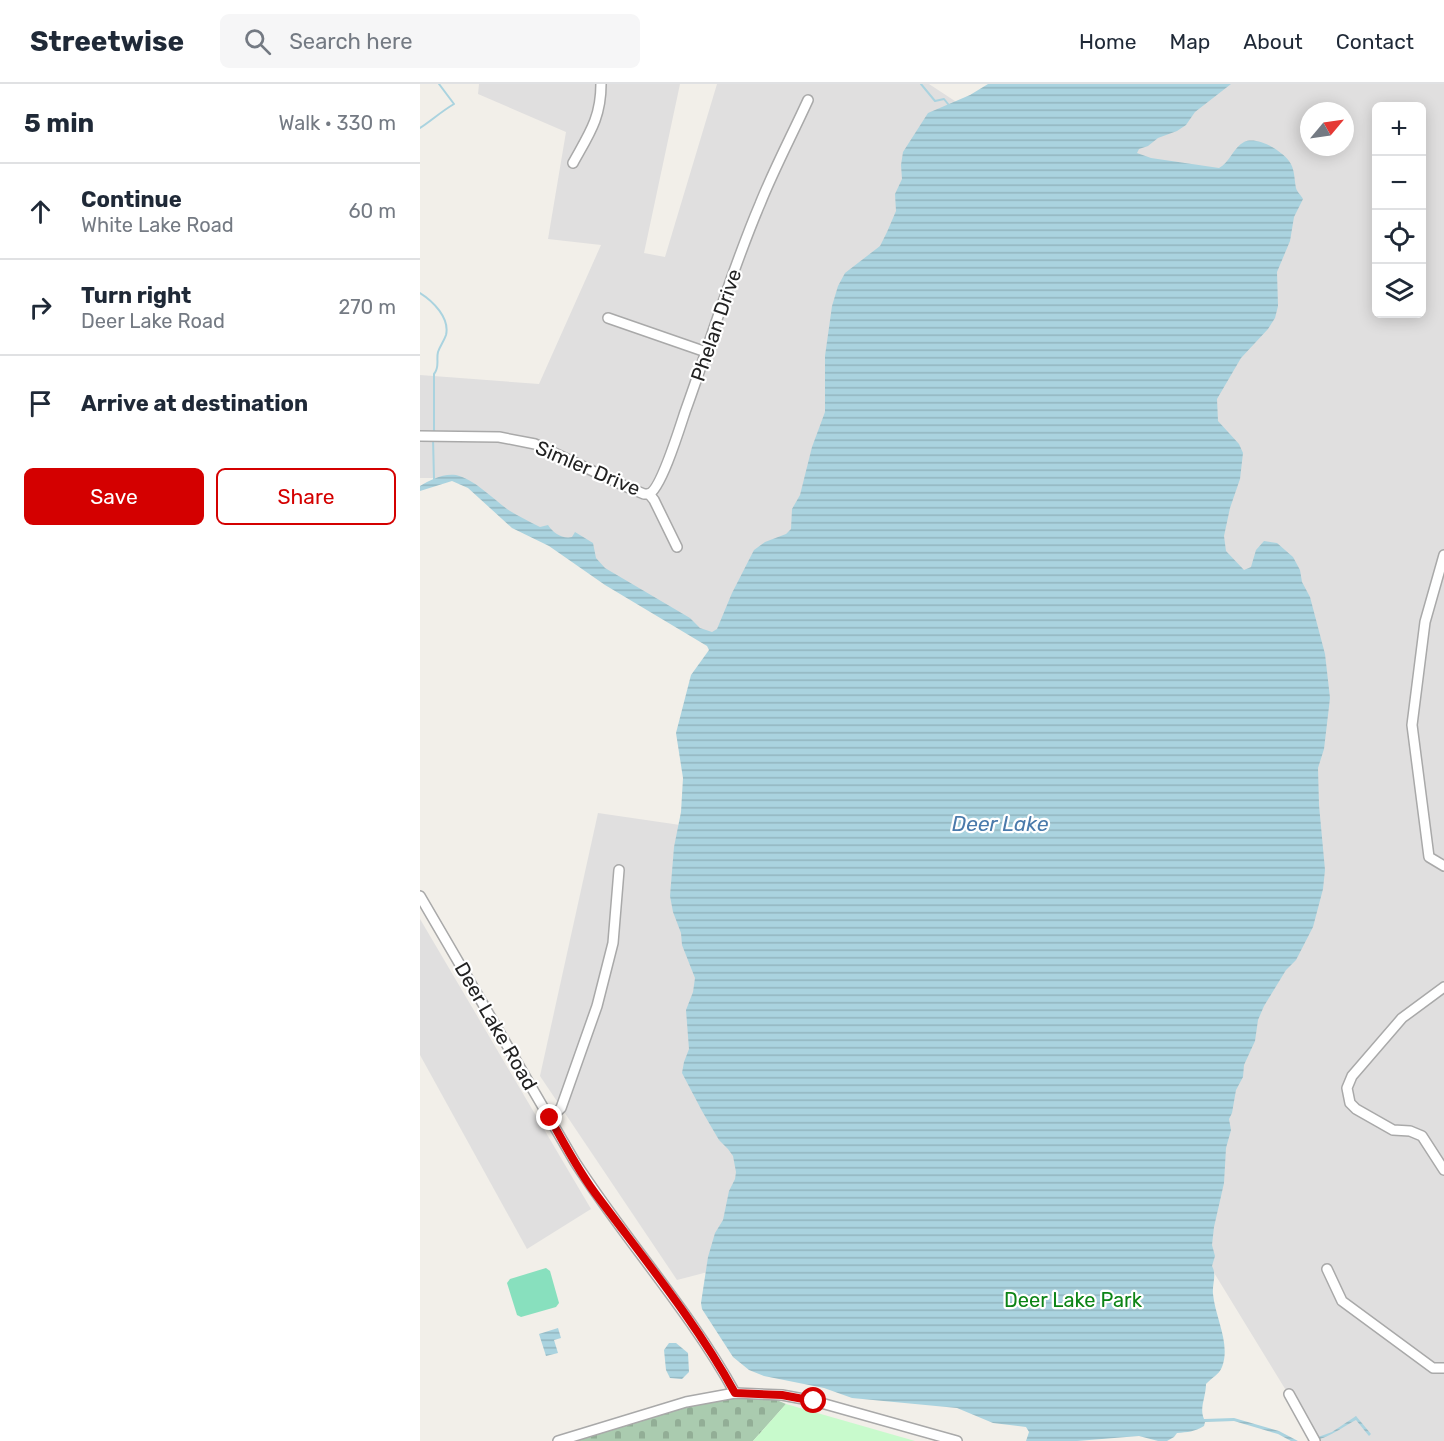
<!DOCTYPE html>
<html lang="en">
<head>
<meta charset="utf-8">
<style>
  :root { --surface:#fff; --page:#f6f6f7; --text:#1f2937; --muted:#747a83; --line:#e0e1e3; --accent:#d40000 }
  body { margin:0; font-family:Rubik,sans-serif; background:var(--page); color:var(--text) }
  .controls { position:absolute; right:18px; top:18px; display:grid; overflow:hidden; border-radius:9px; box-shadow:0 3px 15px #0003 }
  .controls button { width:54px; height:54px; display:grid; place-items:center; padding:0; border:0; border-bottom:2px solid var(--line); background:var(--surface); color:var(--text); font:30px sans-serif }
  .compass { position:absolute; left:880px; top:18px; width:54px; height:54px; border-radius:50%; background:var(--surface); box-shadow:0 3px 15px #0003; rotate:61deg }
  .stop { position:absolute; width:18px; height:18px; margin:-14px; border:4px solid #d40000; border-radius:50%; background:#fff }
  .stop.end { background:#d40000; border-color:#fff; box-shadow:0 2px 6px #0008 }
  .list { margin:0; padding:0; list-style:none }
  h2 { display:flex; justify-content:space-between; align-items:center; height:78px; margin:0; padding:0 24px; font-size:26px }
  h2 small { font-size:20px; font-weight:400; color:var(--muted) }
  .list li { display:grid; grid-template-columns:39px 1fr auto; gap:18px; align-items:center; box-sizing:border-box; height:96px; padding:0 24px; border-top:2px solid var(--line) }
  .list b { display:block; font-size:22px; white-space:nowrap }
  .list p { margin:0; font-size:20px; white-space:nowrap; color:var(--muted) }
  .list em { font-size:20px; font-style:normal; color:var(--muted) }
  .actions { display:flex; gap:12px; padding:18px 24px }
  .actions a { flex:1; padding:14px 0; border:2px solid var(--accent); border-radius:9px; text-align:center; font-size:21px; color:var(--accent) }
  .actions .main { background:var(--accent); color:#fff }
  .icon { flex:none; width:33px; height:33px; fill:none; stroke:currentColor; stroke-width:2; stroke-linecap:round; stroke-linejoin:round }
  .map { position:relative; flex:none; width:1024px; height:1357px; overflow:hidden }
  header { display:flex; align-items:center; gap:36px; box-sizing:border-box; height:84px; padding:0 30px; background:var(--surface); border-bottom:2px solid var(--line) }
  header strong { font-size:28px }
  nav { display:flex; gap:33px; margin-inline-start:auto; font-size:21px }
  .search { width:420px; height:54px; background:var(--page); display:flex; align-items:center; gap:15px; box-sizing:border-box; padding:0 21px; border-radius:9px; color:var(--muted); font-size:22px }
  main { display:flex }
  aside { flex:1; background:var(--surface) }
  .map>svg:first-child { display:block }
  .residential { fill:#e0dfdf; fill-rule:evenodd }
  .cemetery { fill:url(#cemetery-stones) }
  .park { fill:#c8facc }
  .pitch { fill:#88e0be }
  .water { fill:url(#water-rules) }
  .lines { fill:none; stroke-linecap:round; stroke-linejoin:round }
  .stream { stroke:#aad3df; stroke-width:2 }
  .minor-casing { stroke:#a9a9a9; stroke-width:12 }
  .minor { stroke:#fff; stroke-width:9 }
  .route { stroke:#d40000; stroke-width:8 }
  .labels { text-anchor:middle; stroke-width:4.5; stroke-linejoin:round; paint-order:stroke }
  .street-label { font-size:20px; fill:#222; stroke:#fff }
  .park-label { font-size:20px; fill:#0c8416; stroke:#fff }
  .water-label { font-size:21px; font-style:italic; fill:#4a7aab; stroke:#fff }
</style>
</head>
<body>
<header>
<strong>Streetwise</strong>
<div class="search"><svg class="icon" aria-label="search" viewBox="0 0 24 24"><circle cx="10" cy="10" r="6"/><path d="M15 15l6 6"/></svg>Search here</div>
<nav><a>Home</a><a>Map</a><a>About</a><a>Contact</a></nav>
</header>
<main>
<aside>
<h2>5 min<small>Walk · 330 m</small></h2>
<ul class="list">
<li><svg class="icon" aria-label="ahead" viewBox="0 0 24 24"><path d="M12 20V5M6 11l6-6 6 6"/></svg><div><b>Continue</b><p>White Lake Road</p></div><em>60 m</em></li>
<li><svg class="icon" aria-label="right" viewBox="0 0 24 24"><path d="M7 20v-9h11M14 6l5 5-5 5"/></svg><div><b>Turn right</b><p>Deer Lake Road</p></div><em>270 m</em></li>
<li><svg class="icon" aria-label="arrive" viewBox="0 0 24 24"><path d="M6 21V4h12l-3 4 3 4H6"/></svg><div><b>Arrive at destination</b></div></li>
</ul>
<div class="actions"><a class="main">Save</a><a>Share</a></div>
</aside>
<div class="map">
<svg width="1024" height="1357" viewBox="0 0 1024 1357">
  <defs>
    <pattern id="cemetery-stones" width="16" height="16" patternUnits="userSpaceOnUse" patternTransform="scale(1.5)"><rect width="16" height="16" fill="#aacbaf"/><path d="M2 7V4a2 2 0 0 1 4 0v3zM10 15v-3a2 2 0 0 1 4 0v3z" fill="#92ae96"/></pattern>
    <pattern id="water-rules" width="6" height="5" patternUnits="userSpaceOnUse" patternTransform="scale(1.5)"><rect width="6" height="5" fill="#aad3df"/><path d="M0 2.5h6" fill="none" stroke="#92b5bf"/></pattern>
  </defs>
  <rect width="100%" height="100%" fill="#f2efe9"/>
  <g class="residential">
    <path d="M 59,0 L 260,0 L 224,169 L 245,173 L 297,0 L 509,0 L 576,44 L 607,0 L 1024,0 L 1024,1357 L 897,1357 L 714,1058 L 342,584 L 109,446 L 56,405 L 31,394 L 0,394 L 0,291 L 119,300 L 181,161 L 128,155 L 146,48 L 58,10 ZM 956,22 L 1002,22 L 1002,230 L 956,230 ZM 889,27 L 925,27 L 925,63 L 889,63 Z"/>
    <path d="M 178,729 L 308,748 L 357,1170 L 257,1196 L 120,992 Z"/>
    <path d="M 0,835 L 171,1125 L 107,1165 L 0,971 Z"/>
  </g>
  <path class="cemetery" d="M 327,1313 L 352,1314 L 366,1320 L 333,1357 L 154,1357 C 211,1339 267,1319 327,1313 Z"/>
  <path class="park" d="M 366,1320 L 495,1357 L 333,1357 Z"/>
  <path class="pitch" d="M 126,1184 L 130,1187 L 139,1219 L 136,1223 L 101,1233 L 97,1231 L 87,1199 L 90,1195 Z"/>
  <g class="water">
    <path d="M 568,0 L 811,0 L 775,28 L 766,41 L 757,47 L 738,54 L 728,62 L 719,65 L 717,69 L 731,74 L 799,84 C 810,78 813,64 824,58 C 837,52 861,66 869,77 C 875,85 874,94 876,104 C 877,108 881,111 883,115 L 874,133 L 870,157 L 857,188 L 858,222 L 855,234 L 848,245 L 821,274 L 797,315 L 798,337 L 819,360 L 823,369 L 820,395 L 810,424 L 804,452 L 806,467 L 824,486 L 831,483 L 836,466 L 844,457 L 857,459 L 873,473 L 880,486 L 882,498 L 890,513 L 905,570 L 910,614 L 904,665 L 898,684 L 899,721 L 905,786 L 903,805 L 893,843 L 876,876 L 866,886 L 844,922 L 838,936 L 835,957 L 824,981 L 823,993 L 816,1006 L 812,1029 L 809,1035 L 811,1046 L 806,1064 L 804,1099 L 794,1143 L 792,1161 L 795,1172 L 792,1182 C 797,1191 792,1200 793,1210 C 795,1233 811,1260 802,1283 C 799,1291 791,1294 786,1300 C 786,1313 779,1324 784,1335 L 814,1334 L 859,1347 L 878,1357 L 871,1357 L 858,1350 L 814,1337 L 785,1338 L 784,1342 C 774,1348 768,1348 757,1349 L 754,1353 L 747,1357 L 738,1357 L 719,1352 L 657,1357 L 606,1357 L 609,1348 L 606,1343 L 573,1339 L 537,1324 L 432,1314 L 404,1304 L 344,1292 L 329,1286 L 313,1273 L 282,1225 L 281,1219 L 288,1173 L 295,1149 L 303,1136 L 309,1107 L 315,1095 L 316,1088 L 313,1072 L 308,1065 L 299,1056 L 282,1027 L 262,989 L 264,978 L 269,965 L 266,926 L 273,908 L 275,894 L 262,861 L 261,849 L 253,828 L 250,812 L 254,763 L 261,728 L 263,694 L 256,649 L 271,591 L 289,566 L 287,562 L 185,501 L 129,462 L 92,444 L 48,404 L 32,397 L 0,407 L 0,402 C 10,396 23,389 36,391 C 54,395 72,414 87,425 C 98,432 109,437 120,443 L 128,441 C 133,449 142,455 152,453 L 155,448 L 173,459 L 176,474 L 185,484 L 270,534 L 280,544 L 292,548 L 297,545 L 312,509 L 334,466 L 345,458 L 366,450 L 371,445 L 372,425 L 380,411 L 392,363 L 405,328 L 405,272 L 412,222 L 418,202 L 425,189 L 460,162 L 467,148 L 476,127 L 475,110 L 482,95 L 481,81 L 483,68 L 508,29 L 550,11 Z"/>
    <path d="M 138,1244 L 141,1254 L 134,1256 L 138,1269 L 126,1272 L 119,1250 Z"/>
    <path d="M 249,1259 L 256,1259 L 268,1269 L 269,1288 L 262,1295 L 250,1294 L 246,1286 L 244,1266 Z"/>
    <path d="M 936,1332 L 951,1350 L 949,1352 L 936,1336 C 920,1344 906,1357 887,1357 L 912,1348 Z"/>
  </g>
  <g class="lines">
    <g class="stream">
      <path d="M 501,0 L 515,17 L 524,15 L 528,20"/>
      <path d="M 0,44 C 12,36 22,27 34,20 L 19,0"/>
      <path d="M 0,209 C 13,217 30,234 26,251 C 24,257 20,262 18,268 C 16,276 20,283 14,290 L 14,348"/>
      <path d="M 13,354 L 14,395"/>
    </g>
    <defs>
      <g id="minor">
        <path d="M 153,79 C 169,50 181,34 181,0"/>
        <path d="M 188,234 L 286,268"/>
        <path d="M 0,352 L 79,353 L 115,360 L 207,403 L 224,410 L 229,410"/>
        <path d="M 229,410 C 241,405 260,343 265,328 C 290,259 311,188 340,120 C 354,85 372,51 388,16"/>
        <path d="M 229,410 L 234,416 L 257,463"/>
        <path d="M 1024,471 L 1005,538 L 992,641 L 1009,773 L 1024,782"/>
        <path d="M 0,812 L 155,1078 C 206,1157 270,1227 315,1309"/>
        <path d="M 1024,903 L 982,934 L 932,992 L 927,1004 L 930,1019 L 936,1025 L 973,1046 L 990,1047 L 1002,1052 L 1024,1086"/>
        <path d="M 130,1034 L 141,1024 L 177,922 L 193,859 L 199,786"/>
        <path d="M 907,1185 L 922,1217 L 1013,1284 L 1024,1284"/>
        <path d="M 869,1310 L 895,1357"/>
        <path d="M 138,1357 L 266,1318 L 315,1309 L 362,1311 L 394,1317 L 537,1357"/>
      </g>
    </defs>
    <use href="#minor" class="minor-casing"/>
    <use href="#minor" class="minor"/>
  </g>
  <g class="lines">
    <path class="route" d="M 130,1034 C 144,1060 158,1086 175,1109 C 224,1175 276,1238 315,1309 L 362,1311 L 394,1317"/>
  </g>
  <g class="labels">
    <g class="street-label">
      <text transform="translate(296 241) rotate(-71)" y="7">Phelan Drive</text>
      <text transform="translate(168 384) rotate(23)" y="7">Simler Drive</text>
      <text transform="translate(76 942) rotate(60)" y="7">Deer Lake Road</text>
    </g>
    <g class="park-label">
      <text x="653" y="1223">Deer Lake Park</text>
    </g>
    <g class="water-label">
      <text x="580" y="747">Deer Lake</text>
    </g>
  </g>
</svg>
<div class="controls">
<button>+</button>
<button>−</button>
<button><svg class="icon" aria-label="locate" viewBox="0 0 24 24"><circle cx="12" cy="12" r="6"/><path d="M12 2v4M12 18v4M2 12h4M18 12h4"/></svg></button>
<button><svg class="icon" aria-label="layers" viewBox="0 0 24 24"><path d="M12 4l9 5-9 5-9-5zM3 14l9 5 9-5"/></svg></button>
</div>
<svg class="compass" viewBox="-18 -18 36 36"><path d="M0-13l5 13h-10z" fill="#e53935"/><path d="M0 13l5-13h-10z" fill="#747a83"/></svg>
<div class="stop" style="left:394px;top:1317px"></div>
<div class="stop end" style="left:130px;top:1034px"></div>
</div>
</main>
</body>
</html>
